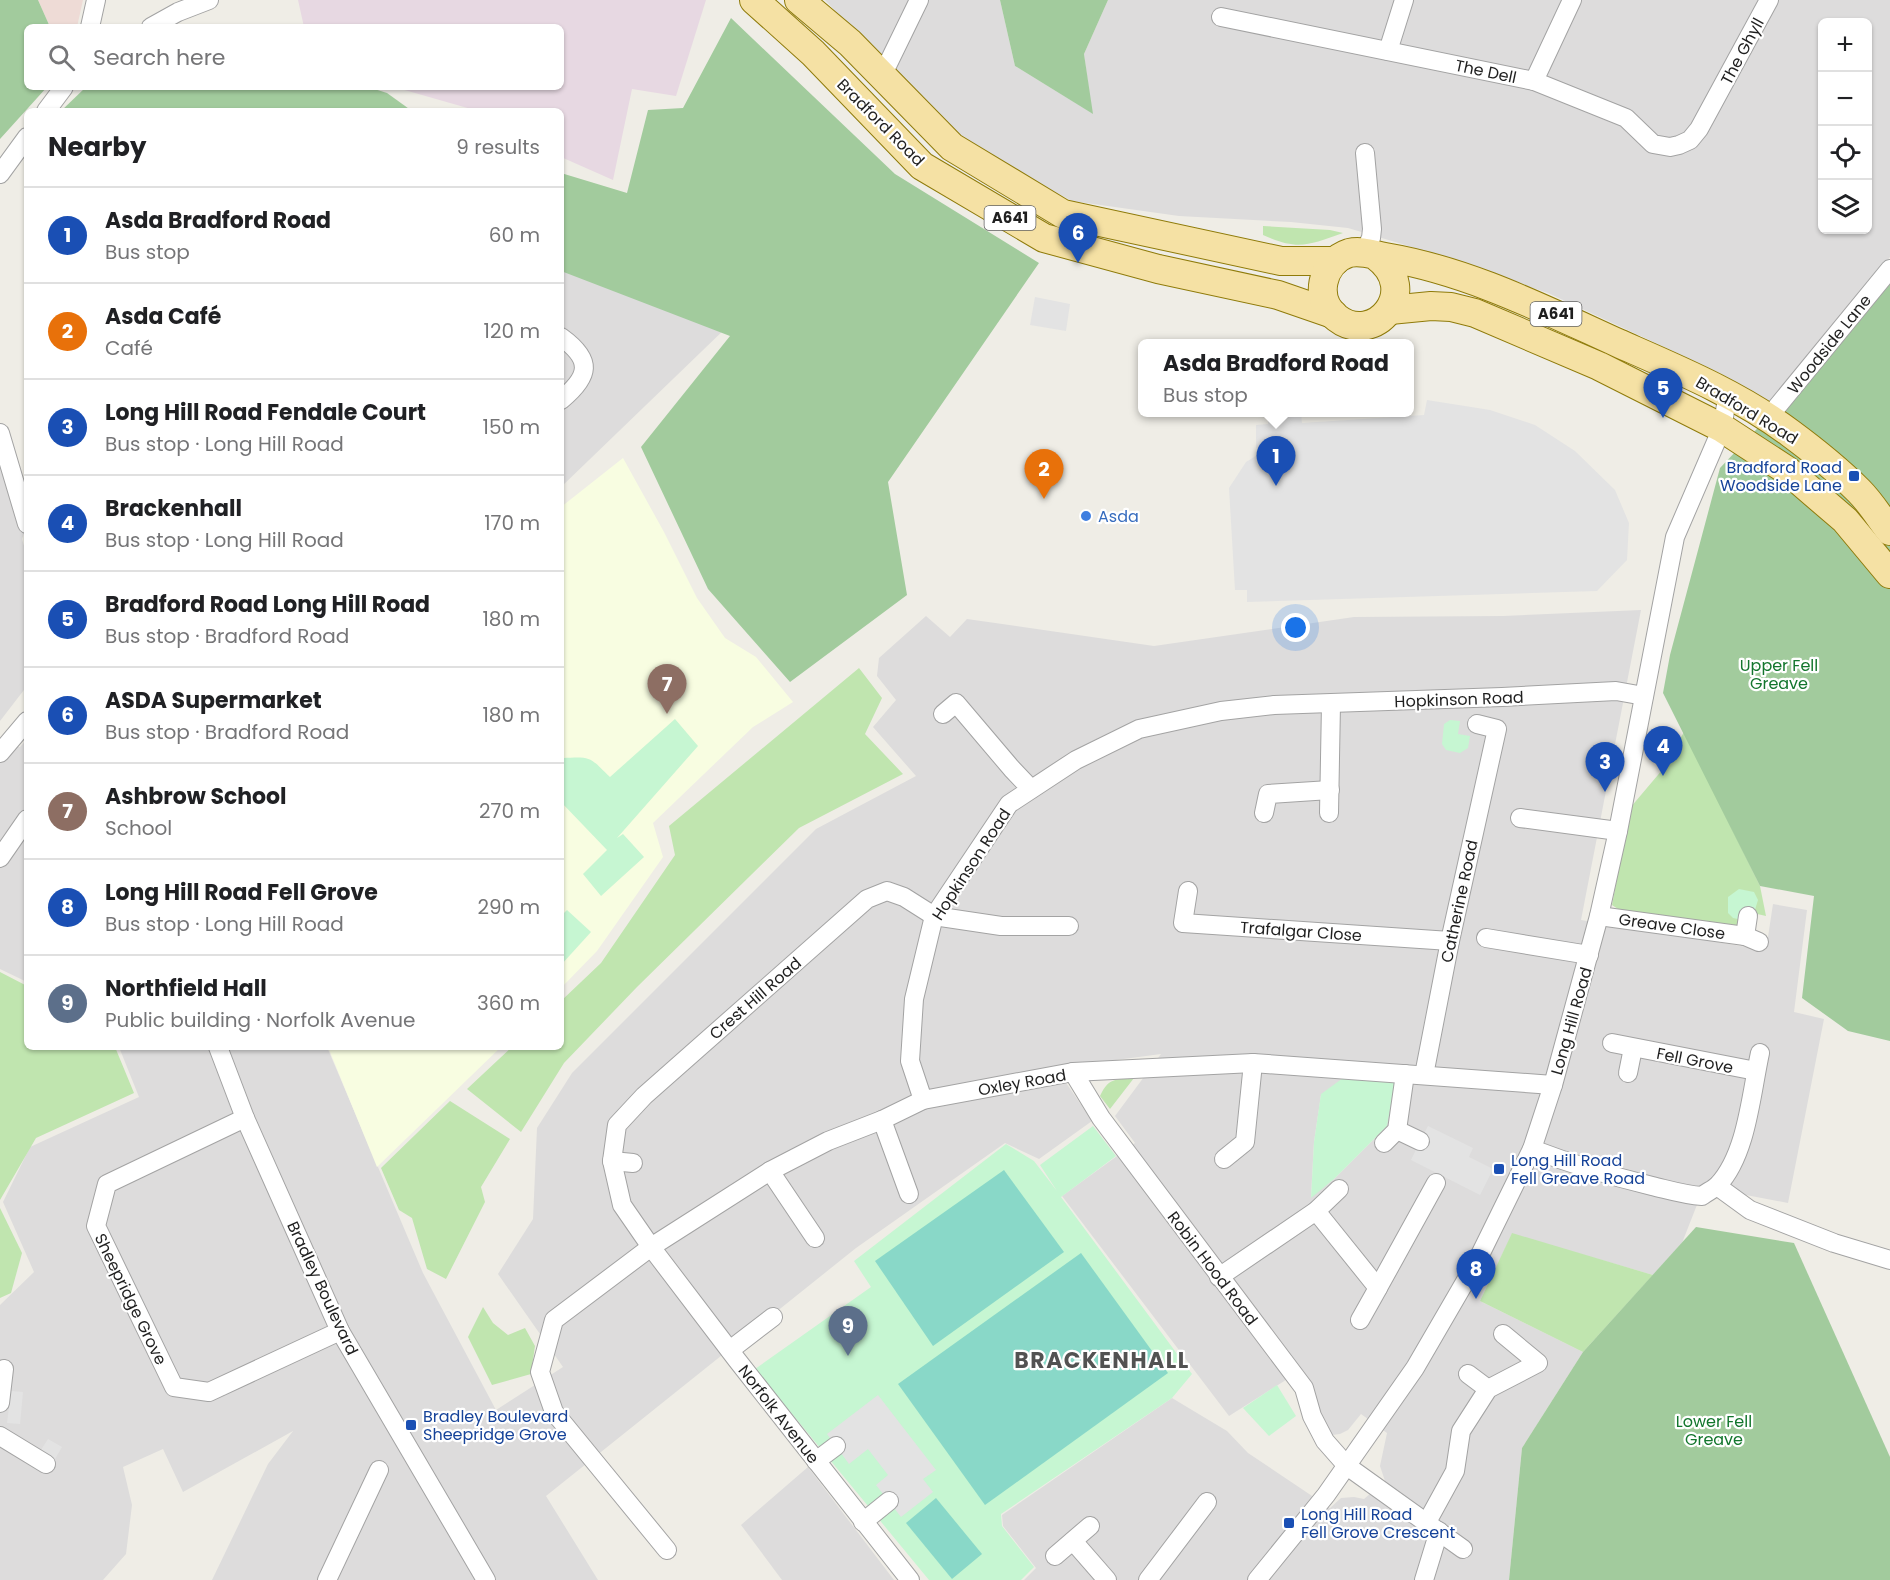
<!DOCTYPE html>
<html lang="en">
<head>
<meta charset="utf-8">
<style>
  :root { --surface:#fff; --page:#f2f2f2; --text:#202124; --muted:#757577; --line:#e0e0e0; --accent:#0b8043 }
  body { margin:0; font-family:Poppins,sans-serif; background:var(--page); color:var(--text) }
  .controls { position:absolute; right:18px; top:18px; display:grid; overflow:hidden; border-radius:9px; box-shadow:0 2px 4px #0004 }
  .controls button { width:54px; height:54px; display:grid; place-items:center; padding:0; border:0; border-bottom:2px solid var(--line); background:var(--surface); color:var(--text); font:30px sans-serif }
  .you { position:absolute; left:1296px; top:628px; width:21px; height:21px; margin:-15px; border:4px solid #fff; border-radius:50%; background:#1a73e8; box-shadow:0 0 0 9px #1a73e833 }
  .badge { display:grid; place-items:center; width:39px; height:39px; border-radius:50%; background:var(--accent); color:#fff; font-size:20px; font-weight:700 }
  .pin { position:absolute; translate:-50% -50px; filter:drop-shadow(0 2px 3px #0008) }
  .pin::after { content:''; position:absolute; top:32px; width:21px; height:18px; background:inherit; clip-path:polygon(0 0,100% 0,50% 100%) }
  .popup { position:absolute; left:1138px; top:339px; width:276px; height:78px; box-sizing:border-box; display:grid; place-content:center; border-radius:9px; background:var(--surface); filter:drop-shadow(0 2px 4px #0005); font-size:20px; white-space:nowrap; color:var(--muted) }
  .popup b { font-size:22px; color:var(--text) }
  .popup::after { content:''; position:absolute; left:50%; top:100%; margin-left:-12px; border:12px solid transparent; border-top-color:var(--surface) }
  .list { margin:0; padding:0; list-style:none }
  h2 { display:flex; justify-content:space-between; align-items:center; height:78px; margin:0; padding:0 24px; font-size:26px }
  h2 small { font-size:20px; font-weight:400; color:var(--muted) }
  .list li { display:grid; grid-template-columns:39px 1fr auto; gap:18px; align-items:center; box-sizing:border-box; height:96px; padding:0 24px; border-top:2px solid var(--line) }
  .list b { display:block; font-size:22px; white-space:nowrap }
  .list p { margin:0; font-size:20px; white-space:nowrap; color:var(--muted) }
  .list em { font-size:20px; font-style:normal; color:var(--muted) }
  .icon { flex:none; width:33px; height:33px; fill:none; stroke:currentColor; stroke-width:2; stroke-linecap:round; stroke-linejoin:round }
  .map { position:relative; flex:none; width:1890px; height:1580px; overflow:hidden }
  .search { position:absolute; background:var(--surface); box-shadow:0 2px 4px #0004; left:24px; top:24px; width:540px; height:66px; display:flex; align-items:center; gap:15px; box-sizing:border-box; padding:0 21px; border-radius:9px; color:var(--muted); font-size:22px }
  .panel { position:absolute; background:var(--surface); box-shadow:0 2px 4px #0004; left:24px; top:108px; width:540px; height:942px; border-radius:9px }
  .map>svg:first-child { display:block }
  .residential { fill:#dddcdc; fill-rule:evenodd }
  .commercial { fill:#eedbd6 }
  .industrial { fill:#e7d8e2 }
  .education { fill:#f8fde1 }
  .grass { fill:#c0e5af }
  .forest { fill:#a2cb9d }
  .park { fill:#c6f6d2 }
  .pitch { fill:#89d8c8 }
  .parking { fill:#e3e3e3 }
  .lines { fill:none; stroke-linecap:round; stroke-linejoin:round }
  .street-casing { stroke:#a3a3a3; stroke-width:20 }
  .primary-casing { stroke:#8f7b0a; stroke-width:30 }
  .street { stroke:#fff; stroke-width:18 }
  .primary { stroke:#f5e1a4; stroke-width:28 }
  .transit-dot { fill:#1a4fb4; stroke:#fff; stroke-width:2 }
  .shop-dot { fill:#3f7fe0; stroke:#fff; stroke-width:2 }
  .labels { text-anchor:middle; stroke-width:4.5; stroke-linejoin:round; paint-order:stroke }
  .shield { fill:#fff; stroke:#626262; stroke-width:1.5 }
  .shield-label { font-size:15px; font-weight:bold; fill:#1f1f1f }
  .street-label { font-size:16px; fill:#1f1f1f; stroke:#fff }
  .transit-label { font-size:16px; fill:#164399; stroke:#fff; text-anchor:start }
  .shop-label { font-size:16px; fill:#366cbe; stroke:#fff; text-anchor:start }
  .park-label { font-size:16px; fill:#13762d; stroke:#fff }
  .district-label { font-size:22px; font-weight:bold; letter-spacing:1.5px; fill:#525252; stroke:#fff }
</style>
</head>
<body>
<div class="map">
<svg width="1890" height="1580" viewBox="0 0 1890 1580">
  <rect width="100%" height="100%" fill="#efede6"/>
  <g class="residential">
    <path d="M 825,0 L 1000,0 L 1015,66 L 1092,113 L 1084,54 L 1108,0 L 1890,0 L 1890,257 L 1770,405 L 1720,373 L 1548,293 L 1402,244 L 1348,228 L 1291,222 L 1179,216 L 1072,201 L 973,149 L 897,76 ZM 1822,22 L 1868,22 L 1868,230 L 1822,230 Z"/>
    <path d="M 561,257 L 730,324 L 561,487 Z"/>
    <path d="M 0,459 L 11,504 L 27,483 L 27,525 L 22,539 L 27,556 L 27,686 L 0,721 Z"/>
    <path d="M 1641,610 L 1581,920 L 1766,950 L 1773,904 L 1807,910 L 1794,1012 L 1824,1019 L 1788,1203 L 1704,1187 L 1682,1243 L 1653,1275 L 1512,1234 L 1480,1301 L 1583,1352 L 1522,1448 L 1509,1580 L 1024,1580 L 1036,1568 L 1003,1526 L 1002,1515 L 1172,1398 L 1227,1431 L 1248,1453 L 1330,1508 L 1341,1498 L 1354,1497 L 1364,1499 L 1385,1481 L 1380,1466 L 1387,1433 L 1361,1414 L 1348,1430 L 1340,1434 L 1332,1435 L 1297,1373 L 1229,1416 L 1062,1196 L 1135,1143 L 1115,1116 L 1161,1054 L 1056,1068 L 1092,1121 L 1039,1159 L 1005,1143 L 856,1248 L 546,1496 L 598,1580 L 212,1580 L 268,1464 L 293,1431 L 183,1492 L 163,1449 L 123,1467 L 132,1505 L 126,1554 L 103,1580 L 0,1580 L 0,1305 L 34,1272 L 3,1202 L 30,1147 L 139,1097 L 119,1047 L 327,1047 L 423,1273 L 496,1410 L 563,1367 L 498,1274 L 533,1219 L 537,1128 L 572,1073 L 816,829 L 916,776 L 873,727 L 896,700 L 877,676 L 879,658 L 926,616 L 950,637 L 967,619 L 1154,646 L 1354,617 L 1503,616 ZM 1321,1095 L 1387,1126 L 1334,1179 L 1311,1197 L 1314,1142 Z"/>
    <path d="M 27,739 L 27,982 L 0,969 L 0,747 L 20,747 Z"/>
    <path d="M 808,1467 L 894,1580 L 782,1580 L 741,1525 Z"/>
  </g>
  <path class="commercial" d="M 38,0 L 83,0 L 77,27 L 50,27 Z"/>
  <path class="industrial" d="M 298,0 L 706,0 L 676,96 L 632,89 L 613,180 L 561,157 L 561,111 L 478,111 L 394,87 L 561,87 L 561,27 L 304,27 Z"/>
  <g class="education">
    <path d="M 623,458 L 664,532 L 697,598 L 725,638 L 756,657 L 793,702 L 753,727 L 653,823 L 663,857 L 597,951 L 561,988 L 561,507 Z"/>
    <path d="M 328,1047 L 501,1047 L 377,1167 Z"/>
  </g>
  <g class="grass">
    <path d="M 1263,226 L 1330,230 L 1343,233 C 1308,245 1299,251 1263,235 Z"/>
    <path d="M 859,668 L 882,698 L 865,734 L 903,774 L 799,828 L 637,987 L 564,1063 L 521,1132 L 467,1089 L 512,1047 L 561,1047 L 561,1001 L 601,963 L 675,855 L 669,826 Z"/>
    <path d="M 1684,732 L 1760,886 L 1766,916 L 1744,911 L 1740,934 L 1621,911 L 1612,905 L 1630,808 L 1663,769 Z"/>
    <path d="M 0,972 L 27,986 L 27,1047 L 115,1047 L 134,1093 L 36,1138 L 0,1200 Z"/>
    <path d="M 1134,1078 L 1110,1109 L 1100,1096 C 1109,1077 1115,1080 1134,1078 Z"/>
    <path d="M 450,1101 L 510,1139 L 481,1187 L 485,1202 L 446,1279 L 427,1269 L 412,1218 L 399,1210 L 381,1168 Z"/>
    <path d="M 0,1208 L 22,1253 L 11,1293 L 0,1298 Z"/>
    <path d="M 1512,1233 L 1653,1275 L 1583,1352 L 1480,1301 Z"/>
    <path d="M 483,1307 L 493,1323 L 508,1335 L 525,1328 L 535,1346 L 531,1374 L 492,1385 L 468,1337 Z"/>
  </g>
  <g class="forest">
    <path d="M 0,0 L 38,0 L 50,27 L 27,27 L 27,87 L 47,87 L 0,139 Z"/>
    <path d="M 1000,0 L 1108,0 L 1084,54 L 1093,114 L 1015,66 Z"/>
    <path d="M 731,18 L 895,174 L 1039,263 L 888,482 L 907,595 L 790,682 L 708,589 L 641,447 L 730,336 L 561,271 L 561,173 L 627,193 L 648,110 L 683,108 Z"/>
    <path d="M 86,87 L 368,87 L 387,93 L 412,111 L 61,111 Z"/>
    <path d="M 1890,277 L 1890,1041 L 1848,1031 L 1802,998 L 1814,896 L 1760,886 L 1663,693 L 1670,655 L 1720,468 L 1787,397 Z"/>
    <path d="M 1696,1227 L 1794,1243 L 1890,1457 L 1890,1580 L 1509,1580 L 1522,1448 L 1583,1352 Z"/>
  </g>
  <g class="park">
    <path d="M 675,719 L 698,746 L 617,838 L 623,834 L 644,857 L 601,896 L 583,874 L 607,850 L 561,802 L 561,761 L 563,758 C 593,756 590,758 610,777 Z"/>
    <path d="M 1450,720 L 1460,721 L 1458,734 L 1470,736 L 1468,748 L 1460,753 L 1446,750 L 1442,744 L 1444,724 Z"/>
    <path d="M 1739,889 L 1754,892 L 1758,900 L 1754,913 L 1742,920 L 1733,918 L 1728,913 L 1728,897 Z"/>
    <path d="M 567,910 L 591,932 L 561,965 L 561,916 Z"/>
    <path d="M 1343,1078 L 1395,1081 L 1387,1126 L 1334,1179 L 1311,1198 L 1314,1142 L 1321,1094 Z"/>
    <path d="M 1093,1126 L 1116,1156 L 1061,1197 L 1192,1374 L 1172,1398 L 1001,1514 L 1002,1526 L 1034,1567 L 1021,1580 L 929,1580 L 755,1369 L 871,1287 L 854,1261 L 1006,1144 L 1034,1161 L 1057,1191 L 1040,1165 Z"/>
    <path d="M 1277,1385 L 1296,1416 L 1269,1436 L 1243,1408 Z"/>
  </g>
  <g class="pitch">
    <path d="M 1004,1170 L 1064,1252 L 933,1346 L 875,1261 Z"/>
    <path d="M 1081,1253 L 1168,1373 L 985,1505 L 898,1384 Z"/>
    <path d="M 936,1498 L 982,1554 L 952,1579 L 906,1523 Z"/>
  </g>
  <g class="parking">
    <path d="M 1035,297 L 1070,304 L 1066,331 L 1030,325 Z"/>
    <path d="M 1427,400 L 1490,410 L 1535,425 L 1575,451 L 1615,490 L 1629,523 L 1627,560 L 1597,591 L 1247,602 L 1247,590 L 1235,590 L 1229,488 L 1246,462 L 1267,449 L 1256,448 L 1256,425 L 1268,424 L 1268,413 L 1301,413 L 1302,423 L 1424,415 Z"/>
    <path d="M 1428,1126 L 1473,1148 L 1469,1157 L 1493,1169 L 1480,1195 L 1411,1160 Z"/>
    <path d="M 11,1391 L 23,1392 L 20,1424 L 7,1423 Z"/>
    <path d="M 878,1395 L 936,1470 L 923,1479 L 933,1492 L 901,1517 L 876,1485 L 888,1475 L 868,1449 L 849,1464 L 827,1434 Z"/>
    <path d="M 48,1439 L 62,1447 L 55,1459 L 41,1450 Z"/>
  </g>
  <g class="lines">
    <defs>
      <g id="street">
        <path d="M 1221,17 L 1534,81 L 1626,118 L 1653,144 L 1670,147 L 1679,145 L 1690,140 L 1699,129 L 1769,0"/>
        <path d="M 90,27 L 96,0"/>
        <path d="M 151,27 L 178,12 L 209,0"/>
        <path d="M 1388,51 L 1404,0"/>
        <path d="M 882,76 L 919,0"/>
        <path d="M 1534,81 L 1572,0"/>
        <path d="M 46,111 L 64,87"/>
        <path d="M 0,174 L 27,137"/>
        <path d="M 1364,252 L 1371,238 L 1372,229 L 1365,153"/>
        <path d="M 561,337 C 593,360 590,376 561,400"/>
        <path d="M 1767,419 L 1890,269"/>
        <path d="M 0,433 L 27,524"/>
        <path d="M 943,714 L 956,703 L 1012,769 L 1031,789"/>
        <path d="M 0,753 L 27,721"/>
        <path d="M 1264,813 L 1268,794 L 1330,790"/>
        <path d="M 1329,813 L 1331,704"/>
        <path d="M 1520,818 L 1618,831"/>
        <path d="M 0,858 L 27,819"/>
        <path d="M 1188,891 L 1183,923 L 1450,941"/>
        <path d="M 1599,916 L 1745,936 L 1759,942"/>
        <path d="M 1745,936 L 1748,916"/>
        <path d="M 1486,938 L 1589,955"/>
        <path d="M 1612,1043 L 1756,1071"/>
        <path d="M 218,1047 L 245,1118 L 340,1331 L 486,1580"/>
        <path d="M 1073,1072 L 1101,1118 L 1304,1388 L 1312,1416 L 1325,1441 L 1347,1466 L 1463,1549"/>
        <path d="M 1628,1073 L 1633,1048"/>
        <path d="M 1424,1075 L 1450,941 L 1497,729 L 1477,724"/>
        <path d="M 923,1100 L 910,1061 L 914,999 L 934,916 L 1009,804 L 1076,760 L 1139,729 L 1221,711 L 1274,705 L 1502,697 L 1616,691 L 1644,696"/>
        <path d="M 245,1118 L 107,1184 L 96,1226 L 174,1387 L 209,1392 L 340,1331"/>
        <path d="M 882,1120 L 909,1194"/>
        <path d="M 1397,1130 L 1420,1141"/>
        <path d="M 1384,1143 L 1397,1130 L 1405,1074"/>
        <path d="M 1532,1149 C 1571,1164 1611,1176 1652,1186 C 1669,1190 1685,1195 1702,1196 C 1707,1192 1714,1189 1718,1185 C 1747,1154 1751,1094 1760,1053"/>
        <path d="M 1224,1159 L 1245,1142 L 1253,1063"/>
        <path d="M 612,1161 L 633,1163"/>
        <path d="M 770,1171 L 815,1238"/>
        <path d="M 1717,1186 L 1750,1210 L 1834,1243 L 1890,1260"/>
        <path d="M 1316,1211 L 1378,1288 L 1360,1320"/>
        <path d="M 1219,1277 L 1316,1211 L 1339,1189"/>
        <path d="M 1378,1288 L 1436,1183"/>
        <path d="M 730,1350 L 773,1317"/>
        <path d="M 1468,1374 L 1488,1389"/>
        <path d="M 0,1403 L 4,1369"/>
        <path d="M 0,1436 L 46,1464"/>
        <path d="M 816,1461 L 836,1446"/>
        <path d="M 863,1522 L 889,1501"/>
        <path d="M 1427,1522 L 1455,1471 L 1461,1431 L 1488,1389 L 1538,1363 L 1503,1334"/>
        <path d="M 1073,1541 L 1107,1580"/>
        <path d="M 667,1550 L 554,1412 L 540,1372 L 554,1320 L 651,1247 L 770,1171 L 828,1141 L 882,1120 L 923,1100 L 1073,1072 L 1253,1063 L 1553,1085"/>
        <path d="M 1055,1556 L 1090,1526"/>
        <path d="M 327,1580 L 379,1470"/>
        <path d="M 910,1580 L 737,1360 L 651,1247 L 622,1205 L 612,1161 L 617,1125 L 644,1096 L 867,899 L 887,891 L 904,897 L 934,916 L 1001,926 L 1069,926"/>
        <path d="M 1148,1580 L 1207,1502"/>
        <path d="M 1257,1580 L 1326,1495 L 1415,1368 L 1476,1263 L 1532,1149 L 1553,1085 L 1599,916 L 1618,831 L 1675,537 L 1722,428 L 1728,394"/>
        <path d="M 1424,1580 L 1439,1531"/>
      </g>
      <g id="primary">
        <path d="M 754,0 L 813,53 L 922,166 L 1044,238 L 1158,269 L 1278,295 L 1333,314"/>
        <path d="M 799,0 L 850,43 L 952,147 L 1063,214 L 1281,261 L 1335,261"/>
        <path d="M 1376,256 C 1423,291 1374,347 1337,318 C 1313,300 1321,262 1349,253 C 1362,250 1373,255 1385,257 C 1468,271 1541,308 1618,343 C 1677,369 1738,394 1790,433 C 1813,450 1839,471 1859,491 C 1871,503 1880,518 1890,531"/>
        <path d="M 1390,310 L 1431,306 L 1451,307 L 1475,313 L 1599,366 L 1722,428 L 1788,471 L 1845,520 L 1890,574"/>
      </g>
    </defs>
    <use href="#street" class="street-casing"/>
    <use href="#primary" class="primary-casing"/>
    <use href="#street" class="street"/>
    <use href="#primary" class="primary"/>
  </g>
  <g class="transit-dot">
    <rect x="1848" y="470" width="12" height="12" rx="3"/>
    <rect x="1493" y="1163" width="12" height="12" rx="3"/>
    <rect x="405" y="1419" width="12" height="12" rx="3"/>
    <rect x="1283" y="1517" width="12" height="12" rx="3"/>
  </g>
  <circle class="shop-dot" cx="1086" cy="516" r="6"/>
  <g class="labels">
    <g class="shield">
      <rect x="984.5" y="206" width="51" height="24" rx="4.5"/>
      <rect x="1530.5" y="302" width="51" height="24" rx="4.5"/>
    </g>
    <g class="shield-label">
      <text x="1010" y="223">A641</text>
      <text x="1556" y="319">A641</text>
    </g>
    <g class="street-label">
      <text transform="translate(1742 51) rotate(-62)" y="6">The Ghyll</text>
      <text transform="translate(1486 71) rotate(12)" y="6">The Dell</text>
      <text transform="translate(881 122) rotate(45)" y="6">Bradford Road</text>
      <text transform="translate(1829 344) rotate(-51)" y="6">Woodside Lane</text>
      <text transform="translate(1747 410) rotate(31)" y="6">Bradford Road</text>
      <text transform="translate(1459 699) rotate(-2)" y="6">Hopkinson Road</text>
      <text transform="translate(971 864) rotate(-57)" y="6">Hopkinson Road</text>
      <text transform="translate(1459 901) rotate(-78)" y="6">Catherine Road</text>
      <text transform="translate(1672 926) rotate(8)" y="6">Greave Close</text>
      <text transform="translate(1301 931) rotate(4)" y="6">Trafalgar Close</text>
      <text transform="translate(755 998) rotate(-41)" y="6">Crest Hill Road</text>
      <text transform="translate(1571 1021) rotate(-74)" y="6">Long Hill Road</text>
      <text transform="translate(1695 1060) rotate(11)" y="6">Fell Grove</text>
      <text transform="translate(1022 1082) rotate(-10)" y="6">Oxley Road</text>
      <text transform="translate(1213 1268) rotate(53)" y="6">Robin Hood Road</text>
      <text transform="translate(323 1288) rotate(65)" y="6">Bradley Boulevard</text>
      <text transform="translate(131 1299) rotate(64)" y="6">Sheepridge Grove</text>
      <text transform="translate(779 1414) rotate(52)" y="6">Norfolk Avenue</text>
    </g>
    <g class="transit-label">
      <text x="1842" y="473" text-anchor="end">Bradford Road<tspan x="1842" dy="18">Woodside Lane</tspan></text>
      <text x="1511" y="1166">Long Hill Road<tspan x="1511" dy="18">Fell Greave Road</tspan></text>
      <text x="423" y="1422">Bradley Boulevard<tspan x="423" dy="18">Sheepridge Grove</tspan></text>
      <text x="1301" y="1520">Long Hill Road<tspan x="1301" dy="18">Fell Grove Crescent</tspan></text>
    </g>
    <g class="shop-label">
      <text x="1098" y="522">Asda</text>
    </g>
    <g class="park-label">
      <text x="1779" y="671">Upper Fell<tspan x="1779" dy="18">Greave</tspan></text>
      <text x="1714" y="1427">Lower Fell<tspan x="1714" dy="18">Greave</tspan></text>
    </g>
    <g class="district-label">
      <text x="1102" y="1368">BRACKENHALL</text>
    </g>
  </g>
</svg>
<div class="controls">
<button>+</button>
<button>−</button>
<button><svg class="icon" aria-label="locate" viewBox="0 0 24 24"><circle cx="12" cy="12" r="6"/><path d="M12 2v4M12 18v4M2 12h4M18 12h4"/></svg></button>
<button><svg class="icon" aria-label="layers" viewBox="0 0 24 24"><path d="M12 4l9 5-9 5-9-5zM3 14l9 5 9-5"/></svg></button>
</div>
<div class="you"></div>
<div class="pin badge" style="left:1276px;top:486px;background:#1a4fb4">1</div>
<div class="popup"><b>Asda Bradford Road</b>Bus stop</div>
<div class="pin badge" style="left:1044px;top:499px;background:#e8710a">2</div>
<div class="pin badge" style="left:1605px;top:792px;background:#1a4fb4">3</div>
<div class="pin badge" style="left:1663px;top:776px;background:#1a4fb4">4</div>
<div class="pin badge" style="left:1663px;top:418px;background:#1a4fb4">5</div>
<div class="pin badge" style="left:1078px;top:263px;background:#1a4fb4">6</div>
<div class="pin badge" style="left:667px;top:714px;background:#8d6e63">7</div>
<div class="pin badge" style="left:1476px;top:1299px;background:#1a4fb4">8</div>
<div class="pin badge" style="left:848px;top:1356px;background:#5c6f8a">9</div>
<div class="search"><svg class="icon" aria-label="search" viewBox="0 0 24 24"><circle cx="10" cy="10" r="6"/><path d="M15 15l6 6"/></svg>Search here</div>
<section class="panel">
<h2>Nearby<small>9 results</small></h2>
<ul class="list">
<li><span class="badge" style="background:#1a4fb4">1</span><div><b>Asda Bradford Road</b><p>Bus stop</p></div><em>60 m</em></li>
<li><span class="badge" style="background:#e8710a">2</span><div><b>Asda Café</b><p>Café</p></div><em>120 m</em></li>
<li><span class="badge" style="background:#1a4fb4">3</span><div><b>Long Hill Road Fendale Court</b><p>Bus stop · Long Hill Road</p></div><em>150 m</em></li>
<li><span class="badge" style="background:#1a4fb4">4</span><div><b>Brackenhall</b><p>Bus stop · Long Hill Road</p></div><em>170 m</em></li>
<li><span class="badge" style="background:#1a4fb4">5</span><div><b>Bradford Road Long Hill Road</b><p>Bus stop · Bradford Road</p></div><em>180 m</em></li>
<li><span class="badge" style="background:#1a4fb4">6</span><div><b>ASDA Supermarket</b><p>Bus stop · Bradford Road</p></div><em>180 m</em></li>
<li><span class="badge" style="background:#8d6e63">7</span><div><b>Ashbrow School</b><p>School</p></div><em>270 m</em></li>
<li><span class="badge" style="background:#1a4fb4">8</span><div><b>Long Hill Road Fell Grove</b><p>Bus stop · Long Hill Road</p></div><em>290 m</em></li>
<li><span class="badge" style="background:#5c6f8a">9</span><div><b>Northfield Hall</b><p>Public building · Norfolk Avenue</p></div><em>360 m</em></li>
</ul>
</section>
</div>
</body>
</html>
